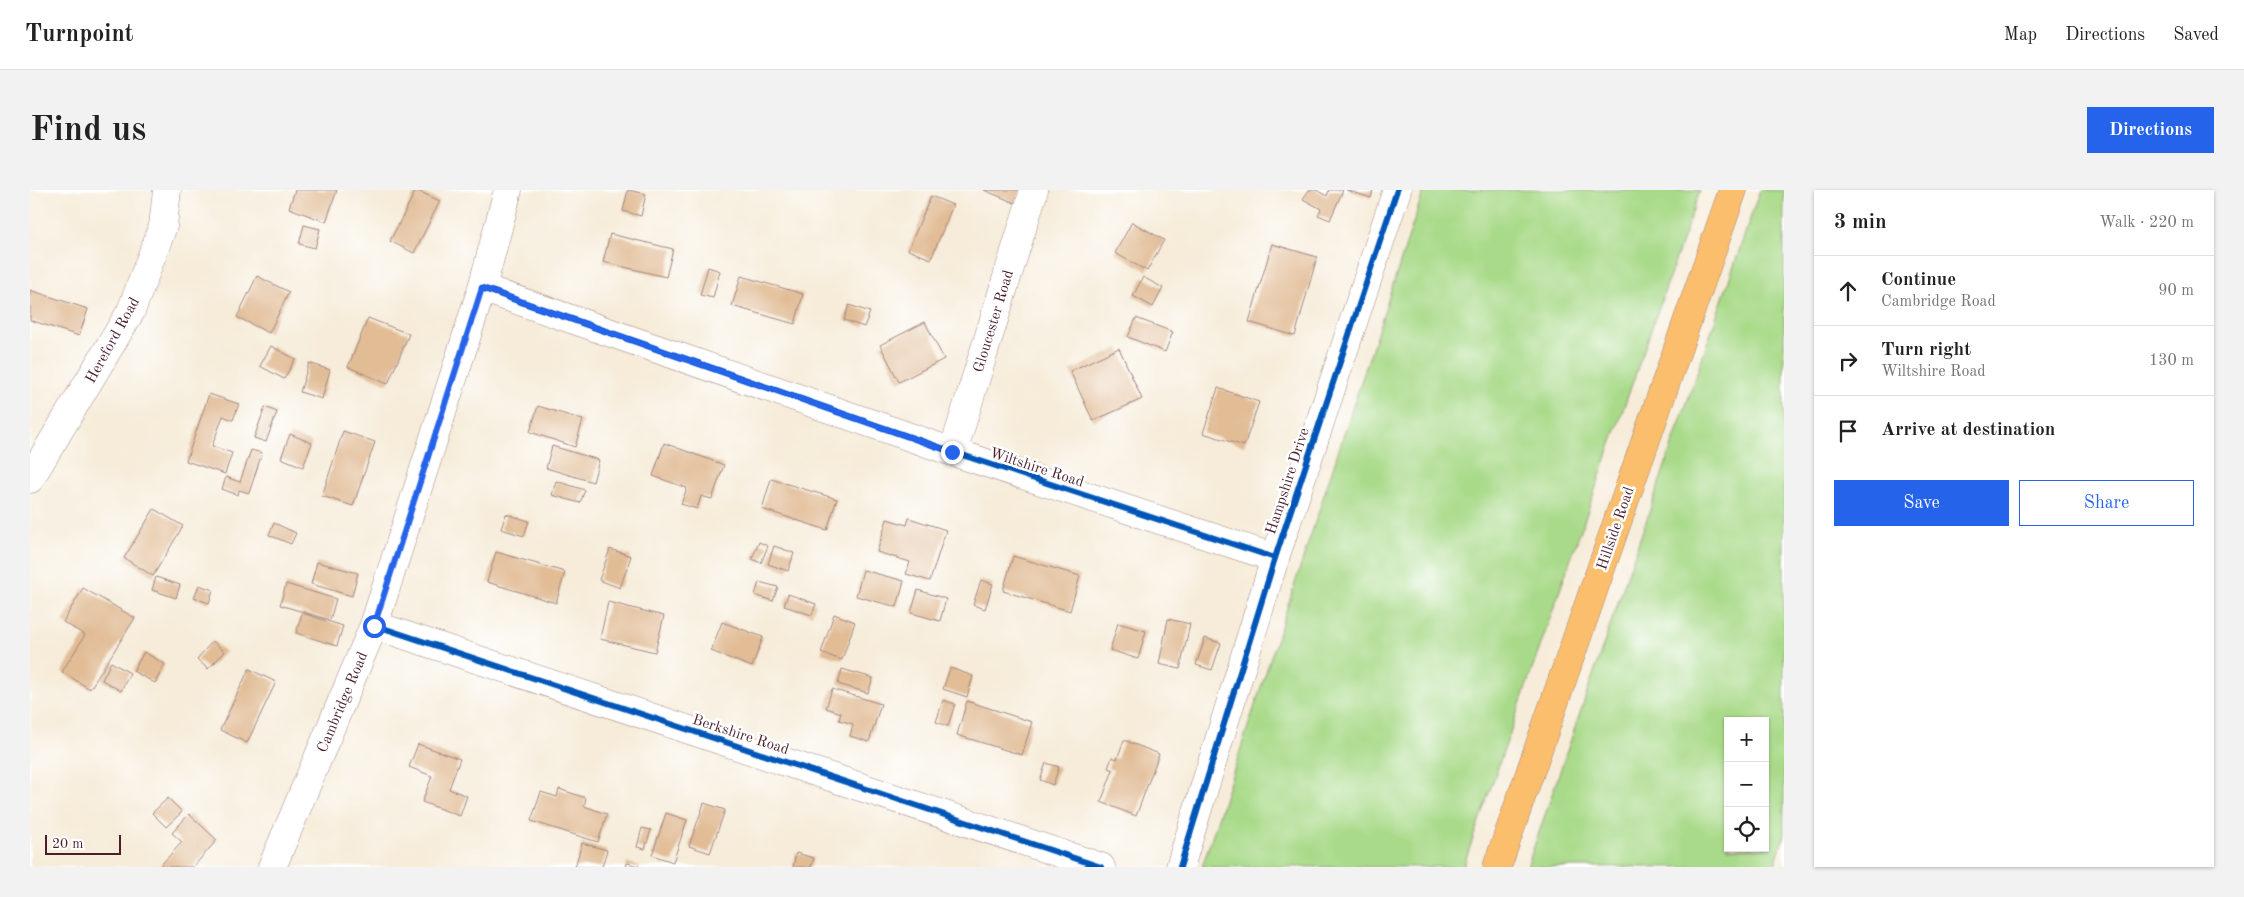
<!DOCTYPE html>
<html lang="en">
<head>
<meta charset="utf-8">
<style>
  :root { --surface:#fff; --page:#f2f2f2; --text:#222; --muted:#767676; --line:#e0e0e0; --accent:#2563eb }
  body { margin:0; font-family:"Old Standard TT",serif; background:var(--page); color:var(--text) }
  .controls { position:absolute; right:15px; bottom:15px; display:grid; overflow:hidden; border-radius:0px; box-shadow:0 1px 4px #0004 }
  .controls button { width:45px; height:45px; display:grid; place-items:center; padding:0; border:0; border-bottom:1px solid var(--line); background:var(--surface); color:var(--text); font:25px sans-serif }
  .scale { position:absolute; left:15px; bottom:12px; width:76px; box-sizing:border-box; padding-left:5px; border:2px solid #4a1f2b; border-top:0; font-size:14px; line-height:18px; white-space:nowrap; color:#4a1f2b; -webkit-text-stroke:4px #fff; paint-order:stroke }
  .stop { position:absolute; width:15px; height:15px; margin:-11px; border:4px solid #2563eb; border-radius:50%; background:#fff }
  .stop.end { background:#2563eb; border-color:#fff; box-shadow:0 1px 5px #0008 }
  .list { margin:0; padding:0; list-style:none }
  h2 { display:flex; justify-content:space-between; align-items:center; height:65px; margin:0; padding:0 20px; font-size:21px }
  h2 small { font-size:16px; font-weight:400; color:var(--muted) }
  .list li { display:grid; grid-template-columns:32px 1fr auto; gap:15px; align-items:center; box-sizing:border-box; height:70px; padding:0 20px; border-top:1px solid var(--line) }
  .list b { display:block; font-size:19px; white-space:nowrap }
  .list p { margin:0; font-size:16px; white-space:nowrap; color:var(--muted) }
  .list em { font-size:16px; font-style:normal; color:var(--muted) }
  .actions { display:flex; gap:10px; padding:15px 20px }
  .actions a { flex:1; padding:11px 0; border:1px solid var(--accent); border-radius:0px; text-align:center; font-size:18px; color:var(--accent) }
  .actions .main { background:var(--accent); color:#fff }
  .icon { flex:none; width:28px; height:28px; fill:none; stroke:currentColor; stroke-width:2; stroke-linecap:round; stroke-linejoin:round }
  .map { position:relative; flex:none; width:1754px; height:677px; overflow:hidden; border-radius:0px }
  header { display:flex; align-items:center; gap:30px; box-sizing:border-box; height:70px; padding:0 25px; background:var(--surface); border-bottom:1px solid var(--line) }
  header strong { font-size:24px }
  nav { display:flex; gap:28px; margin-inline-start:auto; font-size:18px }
  .intro { display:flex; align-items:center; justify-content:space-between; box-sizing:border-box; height:120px; padding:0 30px }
  h1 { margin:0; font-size:35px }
  .button { padding:12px 22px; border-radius:0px; background:var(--accent); color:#fff; font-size:18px; font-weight:700 }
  main { display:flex; gap:30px; padding:0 30px }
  aside { flex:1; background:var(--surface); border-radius:0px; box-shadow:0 1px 4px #0004 }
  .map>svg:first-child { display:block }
  .green { fill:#a9da89; stroke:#7a7c5a; fill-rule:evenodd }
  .building { fill:#e1bc95 }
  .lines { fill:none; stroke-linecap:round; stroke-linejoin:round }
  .minor-casing { stroke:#a08682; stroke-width:29 }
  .major-casing { stroke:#a08682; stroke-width:29 }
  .minor { stroke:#fff; stroke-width:28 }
  .major { stroke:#fabe6d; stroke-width:28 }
  .cycleway-casing { stroke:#fff; stroke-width:9 }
  .cycleway { stroke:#0057b8; stroke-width:6 }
  .route { stroke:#2563eb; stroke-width:6 }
  .labels { text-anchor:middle; stroke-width:5; stroke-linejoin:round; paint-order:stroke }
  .street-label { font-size:15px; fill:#4a1f2b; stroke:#fff }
</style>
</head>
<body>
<header>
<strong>Turnpoint</strong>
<nav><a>Map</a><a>Directions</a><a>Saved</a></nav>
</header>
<div class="intro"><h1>Find us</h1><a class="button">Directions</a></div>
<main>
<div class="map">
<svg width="1754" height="677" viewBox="0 0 1754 677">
  <rect width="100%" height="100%" fill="#fff"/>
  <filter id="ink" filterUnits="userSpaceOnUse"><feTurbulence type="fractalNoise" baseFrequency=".02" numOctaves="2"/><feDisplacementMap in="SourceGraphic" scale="10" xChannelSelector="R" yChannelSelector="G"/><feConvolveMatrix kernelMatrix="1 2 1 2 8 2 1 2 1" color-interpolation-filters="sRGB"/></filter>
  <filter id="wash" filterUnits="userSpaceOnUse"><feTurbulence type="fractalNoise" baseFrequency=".0096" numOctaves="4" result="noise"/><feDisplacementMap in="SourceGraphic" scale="20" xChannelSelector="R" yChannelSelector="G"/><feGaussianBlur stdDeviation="1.12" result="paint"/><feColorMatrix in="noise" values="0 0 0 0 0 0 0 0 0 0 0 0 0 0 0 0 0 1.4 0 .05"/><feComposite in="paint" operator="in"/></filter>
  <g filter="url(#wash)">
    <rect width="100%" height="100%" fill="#f6ecd9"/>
    <g class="green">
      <path d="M 1394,0 L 1670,0 L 1433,677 L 1172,677 Z"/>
      <path d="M 1730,0 L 1754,0 L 1754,646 L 1744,677 L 1497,677 ZM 1698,531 L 1735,531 L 1735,658 L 1698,658 Z"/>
    </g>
    <g id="blocks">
      <g class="building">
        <path d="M 265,0 L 307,0 L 296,32 L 259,18 Z"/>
        <path d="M 386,0 L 410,11 L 384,63 L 360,51 Z"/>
        <path d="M 598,0 L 616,4 L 611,26 L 593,21 Z"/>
        <path d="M 954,0 L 991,0 L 985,13 Z"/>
        <path d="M 1279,0 L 1286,0 L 1297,6 L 1299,0 L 1313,0 L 1300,30 L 1288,25 L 1291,19 L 1273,9 Z"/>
        <path d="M 1316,0 L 1343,0 L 1341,8 Z"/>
        <path d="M 901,6 L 923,15 L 901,69 L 878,60 Z"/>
        <path d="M 1102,32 L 1134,50 L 1117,81 L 1085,63 Z"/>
        <path d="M 274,35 L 290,39 L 285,58 L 269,54 Z"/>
        <path d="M 580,44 L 643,59 L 636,87 L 573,72 Z"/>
        <path d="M 1242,54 L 1287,67 L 1265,146 L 1219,132 Z"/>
        <path d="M 678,77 L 690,81 L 683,108 L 670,105 Z"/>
        <path d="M 227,86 L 259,102 L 239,143 L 207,127 Z"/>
        <path d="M 711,86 L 773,104 L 765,134 L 702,116 Z"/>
        <path d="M 1113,87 L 1133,98 L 1123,117 L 1103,106 Z"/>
        <path d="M 0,100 L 58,119 L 49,146 L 0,130 Z"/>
        <path d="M 819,115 L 840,122 L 834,137 L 814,130 Z"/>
        <path d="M 338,128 L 379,144 L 358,194 L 318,177 Z"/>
        <path d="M 1106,128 L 1143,142 L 1135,162 L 1098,147 Z"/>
        <path d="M 895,132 L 914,169 L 869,192 L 850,155 Z"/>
        <path d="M 241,156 L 265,169 L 254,189 L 230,176 Z"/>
        <path d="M 1089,158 L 1112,209 L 1063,231 L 1040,181 Z"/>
        <path d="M 279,173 L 300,180 L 292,209 L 270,202 Z"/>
        <path d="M 1188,198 L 1229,212 L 1214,256 L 1173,243 Z"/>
        <path d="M 179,204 L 209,214 L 203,230 L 193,226 L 182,256 L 202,263 L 195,284 L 156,271 Z"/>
        <path d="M 508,216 L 553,230 L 545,257 L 500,242 Z"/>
        <path d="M 235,217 L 247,222 L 236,252 L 224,248 Z"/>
        <path d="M 313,241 L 345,252 L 323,316 L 292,306 Z"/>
        <path d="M 260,244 L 282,253 L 273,277 L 251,268 Z"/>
        <path d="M 634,253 L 694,275 L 682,309 L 671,306 L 667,319 L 651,314 L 657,298 L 623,286 Z"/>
        <path d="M 522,256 L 569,270 L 563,292 L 516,278 Z"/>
        <path d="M 221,260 L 232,263 L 219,303 L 209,300 L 208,305 L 192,299 L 196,287 L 210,292 Z"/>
        <path d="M 741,289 L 807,309 L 797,340 L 732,319 Z"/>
        <path d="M 526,291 L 555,300 L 550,313 L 522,305 Z"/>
        <path d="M 124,319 L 153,336 L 123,386 L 94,368 Z"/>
        <path d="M 476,324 L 499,331 L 494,346 L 471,339 Z"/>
        <path d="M 879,328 L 916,340 L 900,391 L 876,384 L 880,372 L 847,362 L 857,329 L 877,335 Z"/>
        <path d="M 244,333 L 266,343 L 261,354 L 239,345 Z"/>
        <path d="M 729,352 L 738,356 L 731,373 L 722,369 Z"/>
        <path d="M 744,356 L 764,363 L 758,381 L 738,374 Z"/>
        <path d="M 580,359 L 601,366 L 590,398 L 569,390 Z"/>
        <path d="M 466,362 L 535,382 L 526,413 L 457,392 Z"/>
        <path d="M 983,366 L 1050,386 L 1040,421 L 973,401 Z"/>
        <path d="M 287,372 L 328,383 L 322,406 L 281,394 Z"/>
        <path d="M 833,380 L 874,391 L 867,417 L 826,406 Z"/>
        <path d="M 126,387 L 150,395 L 146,408 L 122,400 Z"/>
        <path d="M 951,390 L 963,394 L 955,419 L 943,415 Z"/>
        <path d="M 729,392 L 748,397 L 743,411 L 725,405 Z"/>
        <path d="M 256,394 L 306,409 L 300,430 L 250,415 Z"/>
        <path d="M 169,395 L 183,400 L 179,413 L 164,408 Z"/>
        <path d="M 53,398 L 105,428 L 60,499 L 32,482 L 55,445 L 33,432 Z"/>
        <path d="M 888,400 L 916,409 L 910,431 L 881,423 Z"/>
        <path d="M 758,404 L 786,414 L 782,425 L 754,416 Z"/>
        <path d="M 578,412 L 634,426 L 625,462 L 570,449 Z"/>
        <path d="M 272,423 L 313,436 L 307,456 L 266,443 Z"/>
        <path d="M 804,424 L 825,432 L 812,470 L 791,463 Z"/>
        <path d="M 1138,429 L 1160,434 L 1150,479 L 1129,474 Z"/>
        <path d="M 692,432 L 733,447 L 722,477 L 681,461 Z"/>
        <path d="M 1088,433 L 1116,441 L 1108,469 L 1080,460 Z"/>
        <path d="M 1175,448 L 1191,453 L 1182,480 L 1166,475 Z"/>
        <path d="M 183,451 L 195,462 L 178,479 L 167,469 Z"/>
        <path d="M 114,462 L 135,474 L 125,493 L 103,481 Z"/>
        <path d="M 81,472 L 100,483 L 91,501 L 72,490 Z"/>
        <path d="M 920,478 L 943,486 L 937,507 L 913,499 Z"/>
        <path d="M 219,479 L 246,492 L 217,553 L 190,540 Z"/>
        <path d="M 812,479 L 843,488 L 838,503 L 808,494 Z"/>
        <path d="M 802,499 L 851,514 L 839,552 L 820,546 L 823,534 L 809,530 L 811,523 L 796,518 Z"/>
        <path d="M 913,510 L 925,514 L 918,536 L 906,532 Z"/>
        <path d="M 937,511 L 1002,532 L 992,565 L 927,545 Z"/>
        <path d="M 1094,550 L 1129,564 L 1106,626 L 1071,612 L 1083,580 L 1078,578 L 1082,567 L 1087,569 Z"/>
        <path d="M 388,554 L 430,569 L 419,599 L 437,606 L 430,626 L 392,612 L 402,586 L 379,577 Z"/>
        <path d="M 1016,573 L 1029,577 L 1023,595 L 1010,590 Z"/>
        <path d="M 529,599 L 556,608 L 554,616 L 577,624 L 568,652 L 501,631 L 511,602 L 527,607 Z"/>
        <path d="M 138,608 L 152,622 L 136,637 L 122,623 Z"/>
        <path d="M 674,613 L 695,620 L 680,663 L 659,656 Z"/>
        <path d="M 636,623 L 657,630 L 643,672 L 622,665 Z"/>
        <path d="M 159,624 L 187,650 L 163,677 L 129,677 L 152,652 L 142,643 Z"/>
        <path d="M 612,638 L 621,640 L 615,659 L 607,657 Z"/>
        <path d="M 552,653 L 577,660 L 572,677 L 545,677 Z"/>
        <path d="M 766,663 L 784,668 L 781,677 L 763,677 Z"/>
        <path d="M 597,673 L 609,676 L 609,677 L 596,677 Z"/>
      </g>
    </g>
  </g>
  <g filter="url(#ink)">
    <use href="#blocks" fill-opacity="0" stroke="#a08682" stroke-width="1"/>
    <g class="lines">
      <defs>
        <g id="minor">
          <path d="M 452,98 L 923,262 L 1245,368"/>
          <path d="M 923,262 L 1004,0"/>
          <path d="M 0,289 L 101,121 L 133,36 L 137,0"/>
          <path d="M 344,435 L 1071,677"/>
          <path d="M 242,677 L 344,435 L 452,98 L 478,0"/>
          <path d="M 1150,677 L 1245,368 L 1367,0"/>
        </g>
        <path id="major" d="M 1467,677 L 1703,0"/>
      </defs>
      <use href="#minor" class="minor-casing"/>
      <use href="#major" class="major-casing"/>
      <use href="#minor" class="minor"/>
      <use href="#major" class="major"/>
      <defs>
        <g id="cycleway">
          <path d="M 452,98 L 923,262 L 1245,368"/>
          <path d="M 344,435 L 1071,677"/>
          <path d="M 1150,677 L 1245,368 L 1367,0"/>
        </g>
      </defs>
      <use href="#cycleway" class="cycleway-casing"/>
      <use href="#cycleway" class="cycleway"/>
    </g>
  </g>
  <g class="lines" filter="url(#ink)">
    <path class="route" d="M 344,436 L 452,98 L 922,262"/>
  </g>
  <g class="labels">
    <g class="street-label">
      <text transform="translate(963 131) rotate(-73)" y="5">Gloucester Road</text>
      <text transform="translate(82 150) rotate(-61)" y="5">Hereford Road</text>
      <text transform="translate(1007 277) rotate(18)" y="5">Wiltshire Road</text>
      <text transform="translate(1257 291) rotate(-72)" y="5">Hampshire Drive</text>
      <text transform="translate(1585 338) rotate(-71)" y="5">Hillside Road</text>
      <text transform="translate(312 512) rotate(-67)" y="5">Cambridge Road</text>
      <text transform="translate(711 544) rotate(18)" y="5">Berkshire Road</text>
    </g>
  </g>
</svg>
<div class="controls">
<button>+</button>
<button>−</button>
<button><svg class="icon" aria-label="locate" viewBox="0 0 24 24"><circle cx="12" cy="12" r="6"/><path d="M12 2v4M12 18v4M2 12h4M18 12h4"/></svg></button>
</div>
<div class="scale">20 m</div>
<div class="stop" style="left:344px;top:436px"></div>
<div class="stop end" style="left:922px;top:262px"></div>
</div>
<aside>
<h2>3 min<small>Walk · 220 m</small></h2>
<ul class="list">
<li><svg class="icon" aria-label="ahead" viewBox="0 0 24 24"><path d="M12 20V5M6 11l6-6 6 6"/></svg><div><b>Continue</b><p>Cambridge Road</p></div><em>90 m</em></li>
<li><svg class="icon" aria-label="right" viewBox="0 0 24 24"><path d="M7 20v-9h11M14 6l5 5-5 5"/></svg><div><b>Turn right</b><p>Wiltshire Road</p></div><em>130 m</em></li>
<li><svg class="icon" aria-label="arrive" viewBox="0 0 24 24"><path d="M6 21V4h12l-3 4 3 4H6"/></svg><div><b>Arrive at destination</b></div></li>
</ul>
<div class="actions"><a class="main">Save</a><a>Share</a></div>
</aside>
</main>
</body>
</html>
